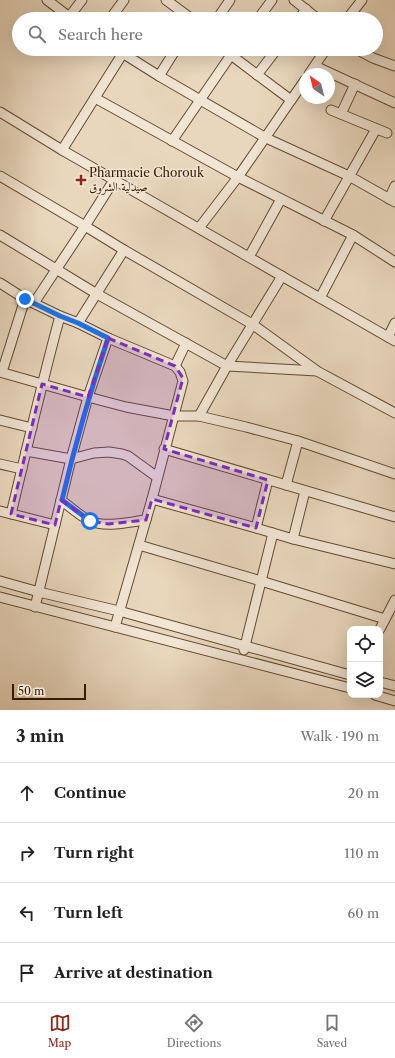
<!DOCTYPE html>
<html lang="en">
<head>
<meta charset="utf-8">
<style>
  :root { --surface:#fff; --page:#f2f2f2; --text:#202124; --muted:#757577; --line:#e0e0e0; --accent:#8f2418 }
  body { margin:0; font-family:"Libre Caslon Text",Amiri,serif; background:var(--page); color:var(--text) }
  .controls { position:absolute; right:12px; bottom:12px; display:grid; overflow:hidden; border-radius:8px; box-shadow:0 4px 16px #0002 }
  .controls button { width:36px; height:36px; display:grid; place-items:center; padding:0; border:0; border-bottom:1px solid var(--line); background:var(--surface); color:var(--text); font:20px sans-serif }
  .compass { position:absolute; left:299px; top:68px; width:36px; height:36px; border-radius:50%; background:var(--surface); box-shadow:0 4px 16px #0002; rotate:325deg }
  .scale { position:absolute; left:12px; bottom:10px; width:74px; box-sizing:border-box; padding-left:4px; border:2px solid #371b02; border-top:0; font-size:11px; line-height:14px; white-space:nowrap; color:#371b02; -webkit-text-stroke:3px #f1e5d4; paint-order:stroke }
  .stop { position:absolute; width:12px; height:12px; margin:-9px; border:3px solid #1a73e8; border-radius:50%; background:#fff }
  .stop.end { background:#1a73e8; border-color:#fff; box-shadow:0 1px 4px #0008 }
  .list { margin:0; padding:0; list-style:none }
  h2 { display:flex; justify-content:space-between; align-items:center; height:52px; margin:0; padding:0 16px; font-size:17px }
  h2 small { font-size:13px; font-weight:400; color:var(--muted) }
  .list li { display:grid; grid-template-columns:26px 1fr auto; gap:12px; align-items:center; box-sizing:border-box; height:60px; padding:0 16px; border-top:1px solid var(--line) }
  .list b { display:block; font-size:15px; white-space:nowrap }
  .list em { font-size:13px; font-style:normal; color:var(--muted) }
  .icon { flex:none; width:22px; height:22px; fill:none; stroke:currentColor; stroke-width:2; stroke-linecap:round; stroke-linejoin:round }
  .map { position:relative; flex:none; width:395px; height:710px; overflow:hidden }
  .search { position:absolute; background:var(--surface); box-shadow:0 4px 16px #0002; left:12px; right:12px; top:12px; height:44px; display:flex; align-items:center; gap:10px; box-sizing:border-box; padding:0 14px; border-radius:22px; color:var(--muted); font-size:15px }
  .sheet { height:292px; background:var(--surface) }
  nav { display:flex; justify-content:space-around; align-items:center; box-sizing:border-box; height:56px; border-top:1px solid var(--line); background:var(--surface); font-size:11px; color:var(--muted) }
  nav a { display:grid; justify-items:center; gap:2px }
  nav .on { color:var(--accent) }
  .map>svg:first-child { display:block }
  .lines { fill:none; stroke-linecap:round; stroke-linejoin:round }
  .minor-casing { stroke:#644a31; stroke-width:11 }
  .minor { stroke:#f1e5d4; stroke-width:9 }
  .route { stroke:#1a73e8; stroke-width:5 }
  .marked { fill:#7b2cbf; fill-opacity:0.2; stroke:#7b2cbf; stroke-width:3; stroke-dasharray:8 5; stroke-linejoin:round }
  .poi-dot { fill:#8f2418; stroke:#f1e5d4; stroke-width:1.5 }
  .labels { text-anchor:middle; stroke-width:3; stroke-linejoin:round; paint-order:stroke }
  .poi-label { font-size:12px; fill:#371b02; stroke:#f1e5d4; text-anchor:start }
</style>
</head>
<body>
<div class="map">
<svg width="395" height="710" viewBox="0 0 395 710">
  <rect width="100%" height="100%" fill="#e9d7bd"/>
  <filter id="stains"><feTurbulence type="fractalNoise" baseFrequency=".005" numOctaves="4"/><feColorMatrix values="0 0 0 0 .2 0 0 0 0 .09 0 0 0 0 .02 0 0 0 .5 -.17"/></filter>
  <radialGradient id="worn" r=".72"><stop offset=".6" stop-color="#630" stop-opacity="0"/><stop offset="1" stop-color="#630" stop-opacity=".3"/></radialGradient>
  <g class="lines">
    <defs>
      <g id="minor">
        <path d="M 47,0 L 72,19"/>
        <path d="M 166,0 L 192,19"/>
        <path d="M 294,0 L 318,19"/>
        <path d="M 69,17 L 82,0"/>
        <path d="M 110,19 L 124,0"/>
        <path d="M 217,19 L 230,0"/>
        <path d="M 258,19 L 272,0"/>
        <path d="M 299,19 L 306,9"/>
        <path d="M 347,19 L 362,0"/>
        <path d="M 116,49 L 159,76 L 266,138 L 349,176 L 395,202"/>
        <path d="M 356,49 L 373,58 L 395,66"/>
        <path d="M 231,55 L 291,100"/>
        <path d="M 315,66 L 395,103"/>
        <path d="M 309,74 L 326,49"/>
        <path d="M 257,75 L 277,49"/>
        <path d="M 159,76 L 176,49"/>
        <path d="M 95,98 L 238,177 L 353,235 L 395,262"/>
        <path d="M 331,110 L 387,133"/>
        <path d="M 0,112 L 62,150 L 395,341"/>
        <path d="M 341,114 L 355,84"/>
        <path d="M 172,141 L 235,49"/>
        <path d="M 62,150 L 123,53"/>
        <path d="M 0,176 L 85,226 L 34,303"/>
        <path d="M 114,180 L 85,226 L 124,250 L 252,324 L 317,371 L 395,413"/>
        <path d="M 389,199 L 395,186"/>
        <path d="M 324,221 L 376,129"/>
        <path d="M 199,228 L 238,177 L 305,80"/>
        <path d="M 0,235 L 97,294 L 227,366 L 317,371"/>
        <path d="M 249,257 L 281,199"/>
        <path d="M 0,283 L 25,299 L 60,316 L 78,323 L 108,338 L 88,397 L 71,459 L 35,607"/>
        <path d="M 320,298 L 353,235"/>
        <path d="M 78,323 L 124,250"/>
        <path d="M 388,337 L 395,323"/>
        <path d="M 108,338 L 175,366 L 180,372 L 183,381 L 152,499 L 115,627"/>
        <path d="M 175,366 L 186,343"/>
        <path d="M 0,372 L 88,397 L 126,407 L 174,416 L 199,416 L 246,427 L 298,441 L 395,474"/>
        <path d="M 2,372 L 25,299"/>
        <path d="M 199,416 L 227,366 L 282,276"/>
        <path d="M 0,420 L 32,428"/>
        <path d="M 164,449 L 395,517"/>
        <path d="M 26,451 L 71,459 L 94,453 L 109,452 L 122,454 L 128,456 L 157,477"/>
        <path d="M 0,464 L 22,469"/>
        <path d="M 286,485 L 298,441"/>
        <path d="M 152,499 L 256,528 L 293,539 L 395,564"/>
        <path d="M 61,500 C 70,507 80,516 90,521 C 106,528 129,522 146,520"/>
        <path d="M 0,511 L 55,525"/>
        <path d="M 11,514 C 27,448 42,382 60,316"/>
        <path d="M 256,528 L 268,480"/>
        <path d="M 293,539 L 305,491"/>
        <path d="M 139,545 L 261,581 L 385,619"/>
        <path d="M 0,581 L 39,592 L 119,611 L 350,675"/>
        <path d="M 0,597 L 350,688"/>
        <path d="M 380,629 L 395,600"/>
        <path d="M 244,650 L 273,533"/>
        <path d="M 380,682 L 395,686"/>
        <path d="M 375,695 L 395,701"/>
      </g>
    </defs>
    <use href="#minor" class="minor-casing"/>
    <use href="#minor" class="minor"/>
  </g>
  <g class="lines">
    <path class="route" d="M 25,299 L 60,316 L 78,323 L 108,338 C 90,392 75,445 62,500 L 90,521"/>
  </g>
  <path class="marked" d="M 108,338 L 175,366 L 183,378 L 164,449 L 268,480 L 256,528 L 152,499 L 146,520 L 108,524 L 90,521 L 61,500 L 55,525 L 11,514 L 42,384 L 88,397 Z"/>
  <path class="poi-dot" d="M79 174h4v4h4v4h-4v4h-4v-4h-4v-4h4z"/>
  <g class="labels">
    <g class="poi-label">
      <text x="89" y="177">Pharmacie Chorouk<tspan x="89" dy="14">صيدلية الشروق</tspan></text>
    </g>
  </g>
  <rect width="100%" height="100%" filter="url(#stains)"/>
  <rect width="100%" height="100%" fill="url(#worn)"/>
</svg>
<div class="controls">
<button><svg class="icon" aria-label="locate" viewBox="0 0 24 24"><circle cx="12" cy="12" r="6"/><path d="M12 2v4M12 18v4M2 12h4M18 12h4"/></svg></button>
<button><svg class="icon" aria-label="layers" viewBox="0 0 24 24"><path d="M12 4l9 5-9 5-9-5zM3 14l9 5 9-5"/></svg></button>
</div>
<svg class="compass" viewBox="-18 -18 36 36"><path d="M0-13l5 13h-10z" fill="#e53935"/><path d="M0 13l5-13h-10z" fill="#757577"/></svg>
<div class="scale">50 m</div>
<div class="stop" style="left:90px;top:521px"></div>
<div class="stop end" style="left:25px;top:299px"></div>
<div class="search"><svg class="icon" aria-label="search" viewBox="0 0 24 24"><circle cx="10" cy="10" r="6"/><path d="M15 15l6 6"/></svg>Search here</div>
</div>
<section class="sheet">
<h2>3 min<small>Walk · 190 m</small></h2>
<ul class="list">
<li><svg class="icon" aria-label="ahead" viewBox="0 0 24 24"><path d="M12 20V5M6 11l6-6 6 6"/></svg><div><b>Continue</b></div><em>20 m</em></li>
<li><svg class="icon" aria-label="right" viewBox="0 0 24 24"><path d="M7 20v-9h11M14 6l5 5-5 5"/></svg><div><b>Turn right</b></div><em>110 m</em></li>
<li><svg class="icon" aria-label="left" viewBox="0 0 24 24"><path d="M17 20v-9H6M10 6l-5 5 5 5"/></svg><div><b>Turn left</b></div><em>60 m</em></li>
<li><svg class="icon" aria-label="arrive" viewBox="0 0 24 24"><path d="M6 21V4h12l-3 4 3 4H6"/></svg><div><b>Arrive at destination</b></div></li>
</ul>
</section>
<nav>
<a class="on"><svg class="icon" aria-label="map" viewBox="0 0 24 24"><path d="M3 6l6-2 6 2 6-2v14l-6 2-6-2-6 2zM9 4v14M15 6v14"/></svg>Map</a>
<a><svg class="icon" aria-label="directions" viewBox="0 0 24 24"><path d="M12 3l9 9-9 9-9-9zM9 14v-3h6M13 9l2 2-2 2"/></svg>Directions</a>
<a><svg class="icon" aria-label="saved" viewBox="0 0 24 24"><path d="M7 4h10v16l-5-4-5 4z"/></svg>Saved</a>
</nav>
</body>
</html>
